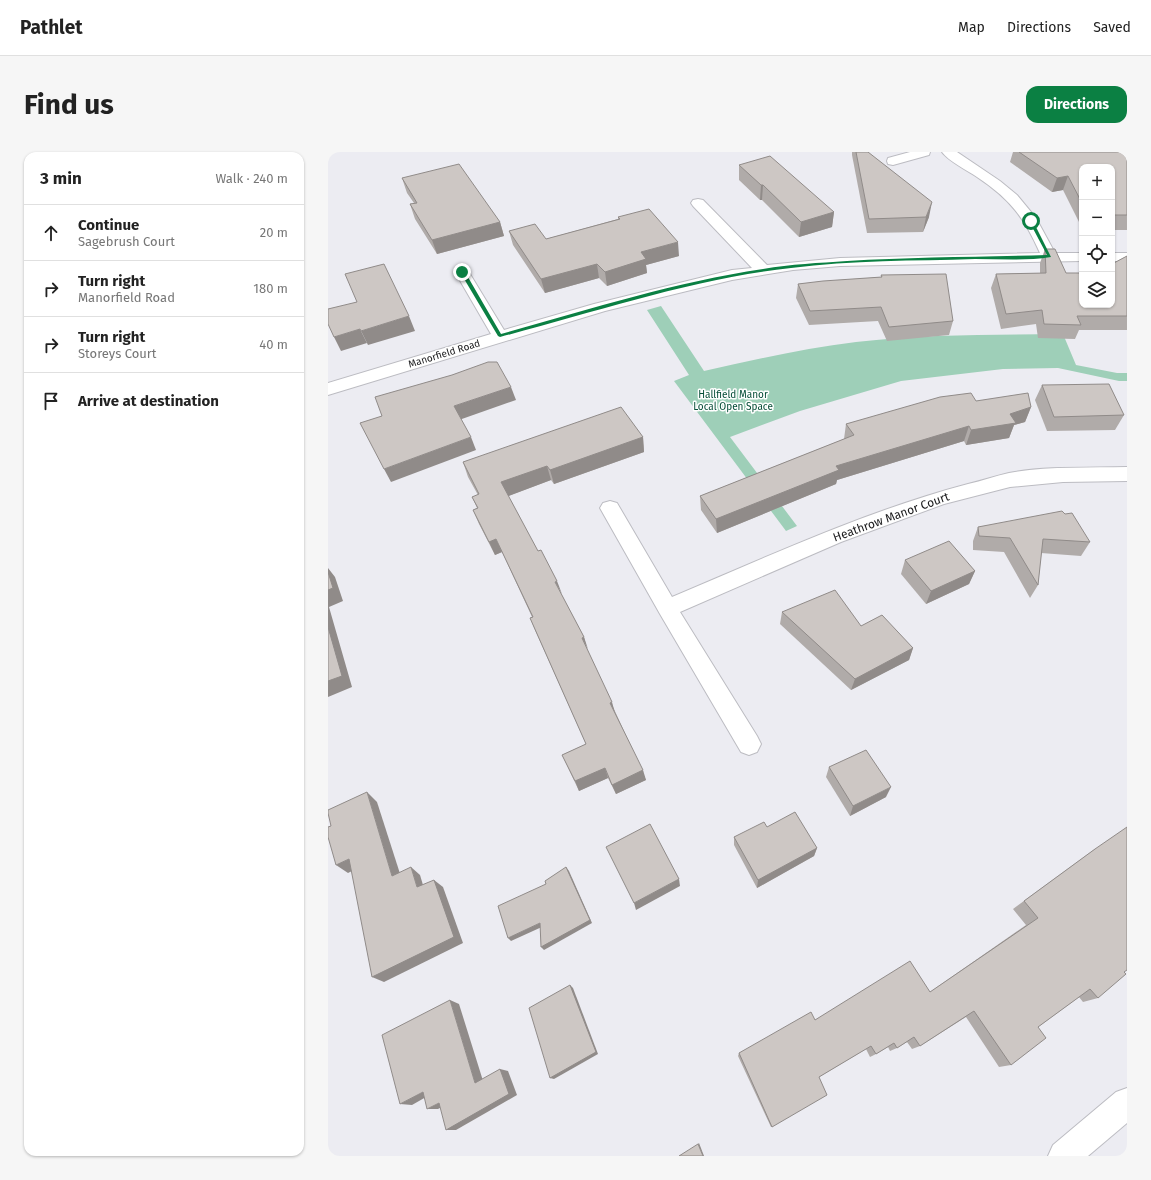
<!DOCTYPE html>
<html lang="en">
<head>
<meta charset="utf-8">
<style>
  :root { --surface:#fff; --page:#f6f6f6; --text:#222; --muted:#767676; --line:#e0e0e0; --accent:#0b8043 }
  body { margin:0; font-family:"Fira Sans",sans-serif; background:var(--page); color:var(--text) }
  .controls { position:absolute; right:12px; top:12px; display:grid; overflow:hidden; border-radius:8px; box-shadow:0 1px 3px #0004 }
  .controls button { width:36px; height:36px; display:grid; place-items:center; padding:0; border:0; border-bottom:1px solid var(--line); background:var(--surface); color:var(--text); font:20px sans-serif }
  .stop { position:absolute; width:12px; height:12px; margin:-9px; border:3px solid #0b8043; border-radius:50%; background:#fff }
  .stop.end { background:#0b8043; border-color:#fff; box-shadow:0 1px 4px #0008 }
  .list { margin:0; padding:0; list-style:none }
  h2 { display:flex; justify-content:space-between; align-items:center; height:52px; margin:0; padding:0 16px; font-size:17px }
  h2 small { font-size:13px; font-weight:400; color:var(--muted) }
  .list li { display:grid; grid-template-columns:26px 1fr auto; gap:12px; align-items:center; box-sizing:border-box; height:56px; padding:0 16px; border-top:1px solid var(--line) }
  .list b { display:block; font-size:15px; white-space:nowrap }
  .list p { margin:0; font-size:13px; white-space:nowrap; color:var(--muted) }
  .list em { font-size:13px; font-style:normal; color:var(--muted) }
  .icon { flex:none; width:22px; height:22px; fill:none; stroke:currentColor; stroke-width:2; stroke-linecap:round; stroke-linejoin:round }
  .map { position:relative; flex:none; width:799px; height:1004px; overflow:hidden; border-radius:12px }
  header { display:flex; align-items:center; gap:24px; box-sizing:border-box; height:56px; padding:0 20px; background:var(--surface); border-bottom:1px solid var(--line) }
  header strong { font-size:19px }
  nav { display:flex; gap:22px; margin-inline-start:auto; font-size:14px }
  .intro { display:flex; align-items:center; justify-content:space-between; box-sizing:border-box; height:96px; padding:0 24px }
  h1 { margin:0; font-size:28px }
  .button { padding:10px 18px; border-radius:12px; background:var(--accent); color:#fff; font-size:14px; font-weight:700 }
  main { display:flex; gap:24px; padding:0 24px }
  aside { flex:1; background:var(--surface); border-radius:12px; box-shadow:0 1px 3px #0004 }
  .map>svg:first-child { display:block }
  .green { fill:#9ecfb8 }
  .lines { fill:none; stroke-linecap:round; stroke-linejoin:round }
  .street-casing { stroke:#bcbcc2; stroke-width:2 }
  .street { fill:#fff; fill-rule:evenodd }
  .wall { fill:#b0aba9 }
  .shaded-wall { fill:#908b89 }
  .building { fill:#cdc7c4; stroke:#908b89 }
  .route { fill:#0b8043 }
  .labels { text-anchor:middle; stroke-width:3; stroke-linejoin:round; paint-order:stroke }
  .far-street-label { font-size:10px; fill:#19191b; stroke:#fff }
  .far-park-label { font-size:10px; fill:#044c36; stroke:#fff }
  .street-label { font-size:12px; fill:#19191b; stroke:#fff }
</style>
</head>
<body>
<header>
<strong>Pathlet</strong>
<nav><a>Map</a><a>Directions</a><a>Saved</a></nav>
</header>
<div class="intro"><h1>Find us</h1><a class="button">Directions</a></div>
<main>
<aside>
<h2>3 min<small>Walk · 240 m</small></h2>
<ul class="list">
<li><svg class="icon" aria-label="ahead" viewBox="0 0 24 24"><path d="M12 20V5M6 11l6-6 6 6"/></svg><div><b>Continue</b><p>Sagebrush Court</p></div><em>20 m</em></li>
<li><svg class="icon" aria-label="right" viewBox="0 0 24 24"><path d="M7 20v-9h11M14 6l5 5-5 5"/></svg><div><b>Turn right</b><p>Manorfield Road</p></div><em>180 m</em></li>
<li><svg class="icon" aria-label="right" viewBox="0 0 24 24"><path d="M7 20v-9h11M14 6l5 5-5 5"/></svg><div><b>Turn right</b><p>Storeys Court</p></div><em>40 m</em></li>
<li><svg class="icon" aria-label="arrive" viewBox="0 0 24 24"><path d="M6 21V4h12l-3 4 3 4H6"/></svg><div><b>Arrive at destination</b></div></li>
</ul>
</aside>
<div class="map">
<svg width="799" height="1004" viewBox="0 0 799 1004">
  <rect width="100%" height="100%" fill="#ececf2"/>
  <path class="green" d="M 333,154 L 376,219 C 426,208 477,196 528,190 C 597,182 666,183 735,182 L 748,213 L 789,221 L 799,221 L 799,229 L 791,229 L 730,216 L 675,217 L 573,229 L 472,259 L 402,285 L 469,374 L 458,379 L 346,229 L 361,223 L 319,158 Z"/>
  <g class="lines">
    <defs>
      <g id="street">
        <path d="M 582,0 L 602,0 L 601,3 L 565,13 L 560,12 L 559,9 L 560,6 Z"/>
        <path d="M 614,0 L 629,0 L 672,29 L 689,43 L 708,66 L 727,101 L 754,101 L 754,109 L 512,114 L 465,118 L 404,128 L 277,159 L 0,243 L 0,231 L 163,182 L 127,120 L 129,117 L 134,116 L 139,117 L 176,178 L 266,152 L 404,118 L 424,116 L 365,54 L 363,51 L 365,48 L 370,47 L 375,48 L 439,113 L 512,106 L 712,101 C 696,65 682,47 649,25 C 639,18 620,9 614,0 Z"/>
        <rect x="784" y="101" width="15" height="8"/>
        <path d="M 799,315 L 799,329 L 735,330 L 682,335 L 616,352 L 513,390 L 352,460 L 429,584 L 433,592 L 429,600 L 421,603 L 413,600 L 332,462 L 272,356 L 275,351 L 282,349 L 289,351 L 344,445 C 441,404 538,359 640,332 C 654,329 667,324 681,321 C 718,314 761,316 799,315 Z"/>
        <path d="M 799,936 L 799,971 L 760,1004 L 720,1004 L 725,993 L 788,940 Z"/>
      </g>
    </defs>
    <use href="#street" class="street-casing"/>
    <use href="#street" class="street"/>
  </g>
  <g class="wall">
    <path d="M 524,0 L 540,0 L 601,65 L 595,80 L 539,81 L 524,3 Z"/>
    <path d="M 685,0 L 799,0 L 799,78 L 784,78 L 784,15 L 754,15 L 754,76 L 735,38 L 724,40 L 682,10 Z"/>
    <path d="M 411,13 L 506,60 L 504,75 L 471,85 L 434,48 L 432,48 L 411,28 Z"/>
    <path d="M 74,26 L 172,70 L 176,84 L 109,102 L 87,67 L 82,52 L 86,51 L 79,41 Z"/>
    <path d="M 290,65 L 351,104 L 318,113 L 319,121 L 279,134 L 271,126 L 217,141 L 185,93 L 181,79 L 218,87 L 290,67 Z"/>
    <path d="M 717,97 L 738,121 L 784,153 L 784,112 L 799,104 L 799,178 L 751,178 L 747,187 L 710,186 L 708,172 L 673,177 L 663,136 L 668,122 L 712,121 L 712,111 Z"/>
    <path d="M 553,123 L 625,169 L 621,183 L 559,189 L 550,169 L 481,173 L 468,146 L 470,132 L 553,125 Z"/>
    <path d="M 714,233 L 796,263 L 787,278 L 719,279 L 707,248 Z"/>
    <path d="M 648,249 L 703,255 L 697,270 L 686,273 L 681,286 L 638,293 L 636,289 L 509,328 L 508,332 L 389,381 L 373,358 L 372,344 L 516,287 L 518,272 Z"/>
    <path d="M 315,285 L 316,300 L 226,332 L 223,328 L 180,344 L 233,442 L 256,485 L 259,497 L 318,628 L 288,642 L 280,626 L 251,639 L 234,603 L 258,592 L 207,478 L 202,466 L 204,465 L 174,400 L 167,403 L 151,372 L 145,358 L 149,356 L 144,345 L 150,343 L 140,325 L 135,310 Z"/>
    <path d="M 737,362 L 762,390 L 753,404 L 713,401 L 710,433 L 702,446 L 676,400 L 645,398 L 645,389 L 650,375 Z"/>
    <path d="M 577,408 L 647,419 L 641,432 L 598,452 L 573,422 Z"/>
    <path d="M 454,460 L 585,496 L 581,508 L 523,538 L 452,472 Z"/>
    <path d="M 501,615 L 558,645 L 522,664 L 498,625 Z"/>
    <path d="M 439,675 L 489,696 L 486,704 L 429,736 L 406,693 L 406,685 Z"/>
    <path d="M 767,697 L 770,846 L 755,850 L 751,845 L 710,875 L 683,913 L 671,915 L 638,865 L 592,894 L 584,897 L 579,890 L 569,896 L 562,899 L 560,895 L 548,902 L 542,905 L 538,897 L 491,925 L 444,975 L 443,975 L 410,904 L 411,901 L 487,868 L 602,840 L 698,773 L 685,757 Z"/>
  </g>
  <g class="shaded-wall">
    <path d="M 740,24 L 735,38 L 724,40 L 729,26 Z"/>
    <path d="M 433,33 L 435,33 L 434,48 L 432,48 Z"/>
    <path d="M 604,50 L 601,65 L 595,80 L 598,65 Z"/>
    <path d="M 506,60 L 504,75 L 471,85 L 473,70 Z"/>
    <path d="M 172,70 L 176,84 L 109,102 L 104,88 Z"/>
    <path d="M 350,90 L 351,104 L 318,113 L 319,121 L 279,134 L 277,120 L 313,100 Z"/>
    <path d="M 269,112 L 271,126 L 217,141 L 213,127 Z"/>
    <path d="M 81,164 L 87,179 L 40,193 L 33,179 Z"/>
    <path d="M 32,177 L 39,191 L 13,199 L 6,185 Z"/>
    <path d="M 183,235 L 188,248 L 131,268 L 126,254 Z"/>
    <path d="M 703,255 L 697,270 L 686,273 L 681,286 L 638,293 L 643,278 L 682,262 Z"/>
    <path d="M 641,274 L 636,289 L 509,328 L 508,332 L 389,381 L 388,367 L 508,314 Z"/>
    <path d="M 143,285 L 148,298 L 63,330 L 56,317 Z"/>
    <path d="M 315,285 L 316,300 L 226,332 L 222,318 Z"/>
    <path d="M 219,314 L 223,328 L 178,345 L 173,330 Z"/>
    <path d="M 168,387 L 174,400 L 167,403 L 161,390 Z"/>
    <path d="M 0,416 L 7,425 L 15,449 L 1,455 L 24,535 L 0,545 Z"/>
    <path d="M 647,419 L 641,432 L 598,452 L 603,439 Z"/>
    <path d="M 229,429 L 234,442 L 227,430 Z"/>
    <path d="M 256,485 L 260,497 L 254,486 Z"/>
    <path d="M 585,496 L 581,508 L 523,538 L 527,527 Z"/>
    <path d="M 284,550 L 287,561 L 282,551 Z"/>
    <path d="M 277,616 L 280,626 L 251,639 L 247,629 Z"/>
    <path d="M 315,618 L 318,628 L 288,642 L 284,633 Z"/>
    <path d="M 563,635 L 558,645 L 522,664 L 525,654 Z"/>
    <path d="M 39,640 L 49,650 L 75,731 L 64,724 Z"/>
    <path d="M 489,696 L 486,704 L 429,736 L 430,728 Z"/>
    <path d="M 21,707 L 32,715 L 20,721 L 8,713 Z"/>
    <path d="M 83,715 L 92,723 L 98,743 L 89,735 Z"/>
    <path d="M 238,715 L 241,719 L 264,771 L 216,798 L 213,795 Z"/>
    <path d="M 351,727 L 352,734 L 308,758 L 306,751 Z"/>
    <path d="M 106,728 L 115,735 L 135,791 L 56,830 L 44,825 Z"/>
    <path d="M 212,771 L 216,774 L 183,789 L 180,786 Z"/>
    <path d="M 242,833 L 245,836 L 270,902 L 226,927 L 222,926 Z"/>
    <path d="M 122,848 L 131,852 L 156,932 L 147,931 Z"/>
    <path d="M 172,917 L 180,919 L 189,943 L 128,978 L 118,978 Z"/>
    <path d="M 95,940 L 105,941 L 84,953 L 72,952 Z"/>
    <path d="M 111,951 L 121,951 L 110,957 L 99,957 Z"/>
    <path d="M 371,991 L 376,1004 L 375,1004 L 370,992 Z"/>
  </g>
  <g class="building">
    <path d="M 528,0 L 540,0 L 604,50 L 598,65 L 541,67 Z"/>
    <path d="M 691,0 L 799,0 L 799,63 L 784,63 L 784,15 L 754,15 L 754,51 L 740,24 L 729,26 Z"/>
    <path d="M 442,4 L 506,60 L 473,70 L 435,33 L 433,33 L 411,13 Z"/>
    <path d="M 131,12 L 172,70 L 104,88 L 82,52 L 89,51 L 74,26 Z"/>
    <path d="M 321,57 L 350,90 L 313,100 L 318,107 L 277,120 L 269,112 L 213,127 L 181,79 L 207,72 L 218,87 L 292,67 L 290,65 Z"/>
    <path d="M 717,97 L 727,97 L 738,121 L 754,121 L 754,153 L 784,153 L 784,120 L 786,120 L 784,118 L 784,112 L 799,104 L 799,164 L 749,164 L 753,173 L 716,172 L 714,158 L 678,162 L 668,122 L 718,121 Z"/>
    <path d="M 56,112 L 81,164 L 33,179 L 32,177 L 6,185 L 0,172 L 0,157 L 29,150 L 17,122 Z"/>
    <path d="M 618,122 L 625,169 L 561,175 L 553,155 L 482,159 L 470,132 L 495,129 L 554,125 L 553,123 Z"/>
    <path d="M 160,210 L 169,210 L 183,235 L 126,254 L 143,285 L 56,317 L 32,271 L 54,264 L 47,245 L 124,223 Z"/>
    <path d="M 781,232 L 796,263 L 726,265 L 714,233 Z"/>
    <path d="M 643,241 L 648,249 L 700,241 L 703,255 L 682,262 L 688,271 L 643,278 L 641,274 L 508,314 L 511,318 L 388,367 L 372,344 L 526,283 L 518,272 L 612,245 Z"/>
    <path d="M 293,255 L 315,285 L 222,318 L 219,314 L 173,330 L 210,399 L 213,398 L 229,429 L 227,430 L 256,485 L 254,486 L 284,550 L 282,551 L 315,618 L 284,633 L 277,616 L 247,629 L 234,603 L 258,592 L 202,466 L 205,465 L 168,387 L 161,390 L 145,358 L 150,356 L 144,345 L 151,342 L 135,310 Z"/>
    <path d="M 734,359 L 737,362 L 744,361 L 762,390 L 715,387 L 710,433 L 682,386 L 651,384 L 650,375 Z"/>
    <path d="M 621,389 L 647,419 L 603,439 L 577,408 Z"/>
    <path d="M 0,420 L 5,436 L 0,438 Z"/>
    <path d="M 507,438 L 533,474 L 554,463 L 585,496 L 527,527 L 454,460 Z"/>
    <path d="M 0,475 L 14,524 L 0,529 Z"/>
    <path d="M 538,598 L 563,635 L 525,654 L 501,615 Z"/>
    <path d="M 39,640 L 64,724 L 83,715 L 89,735 L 106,728 L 126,785 L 44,825 L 21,707 L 8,713 L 0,685 L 0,675 L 3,674 L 0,661 L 0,658 Z"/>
    <path d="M 467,660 L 489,696 L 430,728 L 406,685 L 436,670 L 439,675 Z"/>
    <path d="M 322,672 L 351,727 L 306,751 L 278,695 Z"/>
    <path d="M 799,675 L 799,818 L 796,820 L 798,822 L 770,846 L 762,837 L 710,875 L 718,886 L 683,913 L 646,859 L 592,894 L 586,885 L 569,896 L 566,891 L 548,902 L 543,894 L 491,925 L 499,943 L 444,975 L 411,901 L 483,860 L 487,868 L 582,809 L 602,840 L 710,766 L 696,749 L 767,697 Z"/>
    <path d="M 238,715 L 262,768 L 213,795 L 212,771 L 180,786 L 170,754 L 218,732 L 217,729 Z"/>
    <path d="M 242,833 L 268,900 L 222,926 L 201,856 Z"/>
    <path d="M 122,848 L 147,931 L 172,917 L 181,942 L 118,978 L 111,951 L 99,957 L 95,940 L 72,952 L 54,883 Z"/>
    <path d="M 370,992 L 375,1004 L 351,1004 Z"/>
  </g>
  <path class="route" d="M 703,68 L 705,69 L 723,105 C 698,109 672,107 647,107 C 586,109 524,108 463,116 C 364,127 268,160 172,185 L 170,184 L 132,120 L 134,119 L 137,120 L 173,182 C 260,158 346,130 435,117 C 463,112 491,111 519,109 C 585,105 652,105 719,103 L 701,69 Z"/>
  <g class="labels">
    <g class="far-street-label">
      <text transform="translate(116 201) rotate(-17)" y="4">Manorfield Road</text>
    </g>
    <g class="far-park-label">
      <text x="405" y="246">Hallfield Manor<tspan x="405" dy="12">Local Open Space</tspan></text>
    </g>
    <g class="street-label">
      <text transform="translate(563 365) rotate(-20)" y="4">Heathrow Manor Court</text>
    </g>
  </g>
</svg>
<div class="controls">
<button>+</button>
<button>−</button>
<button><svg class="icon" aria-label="locate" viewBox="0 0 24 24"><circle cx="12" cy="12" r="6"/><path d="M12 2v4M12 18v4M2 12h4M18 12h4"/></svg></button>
<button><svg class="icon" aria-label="layers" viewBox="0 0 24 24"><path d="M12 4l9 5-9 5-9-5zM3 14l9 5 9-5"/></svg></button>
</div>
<div class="stop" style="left:703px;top:69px"></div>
<div class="stop end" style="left:134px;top:120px"></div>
</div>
</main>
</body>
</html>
